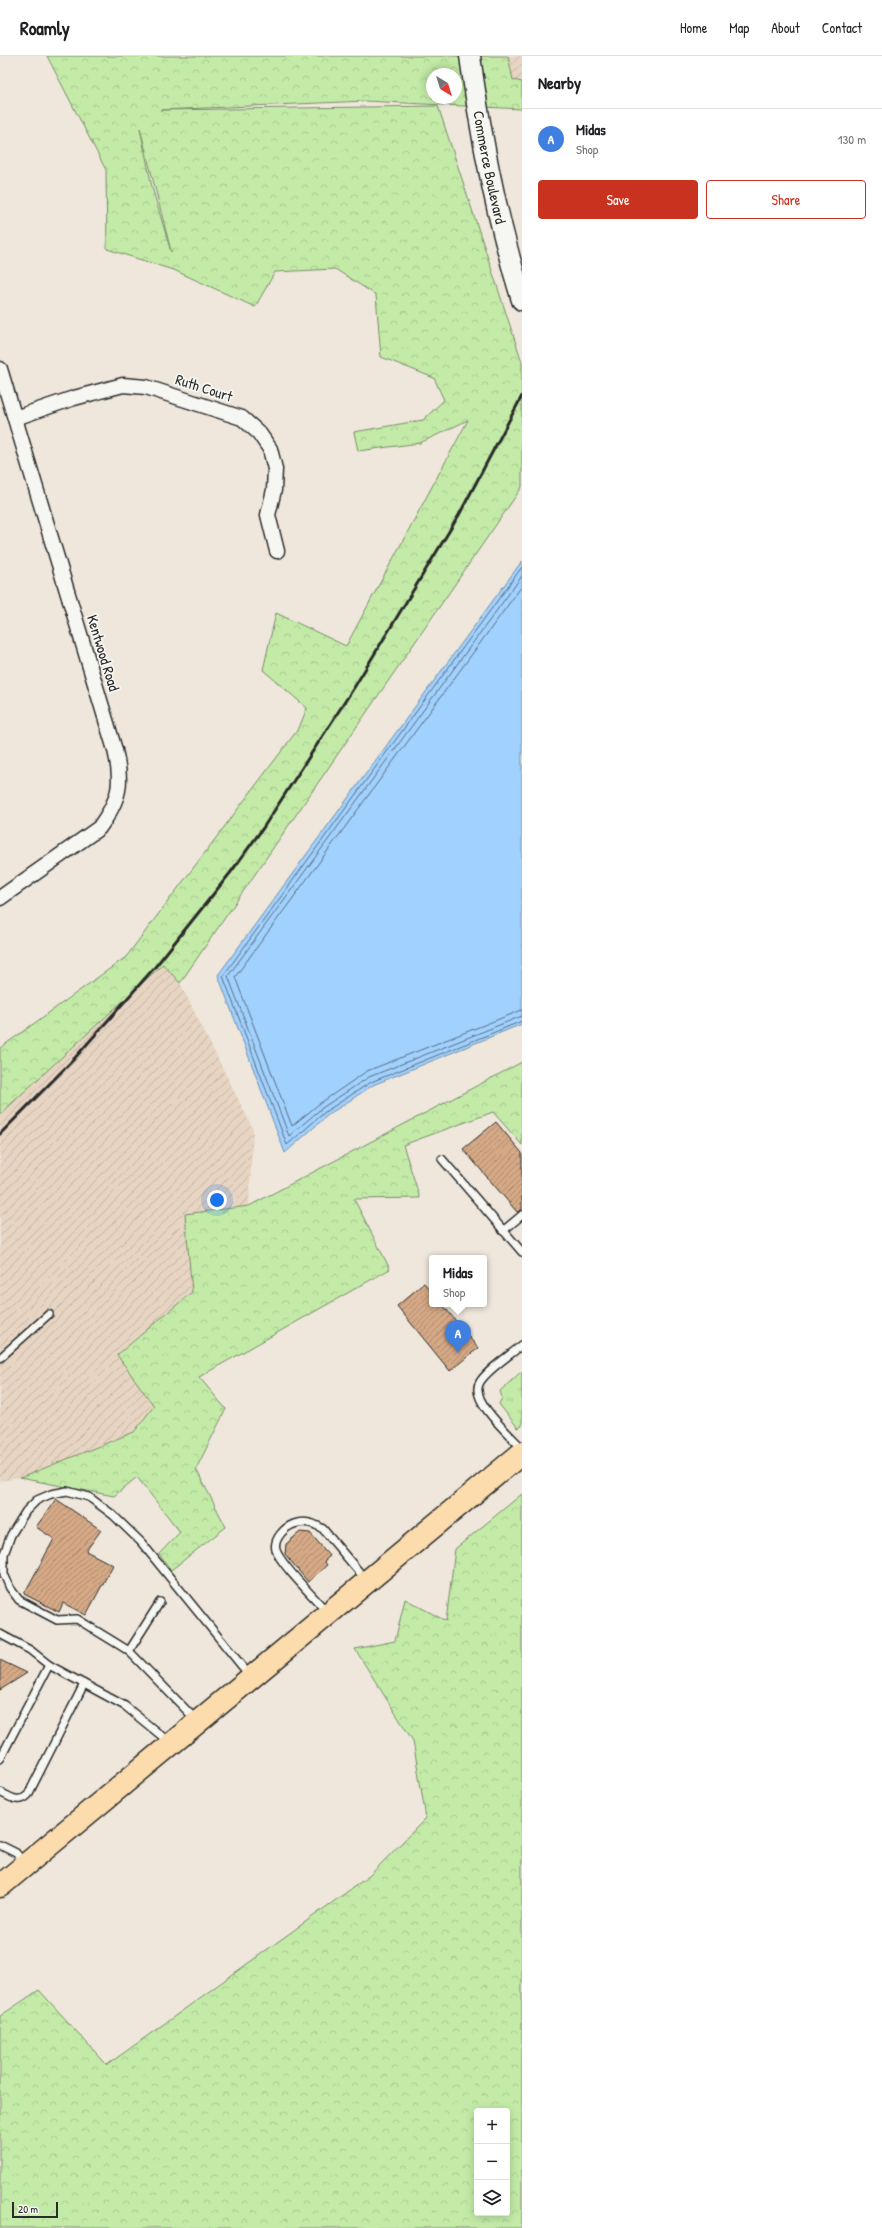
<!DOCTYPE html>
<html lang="en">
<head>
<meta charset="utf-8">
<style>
  :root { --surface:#fff; --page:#f2f2f2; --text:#202124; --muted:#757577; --line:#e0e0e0; --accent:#c8321e }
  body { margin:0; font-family:"Patrick Hand",sans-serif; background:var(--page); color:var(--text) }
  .controls { position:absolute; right:12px; bottom:12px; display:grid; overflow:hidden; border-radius:4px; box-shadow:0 2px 10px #0003 }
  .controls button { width:36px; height:36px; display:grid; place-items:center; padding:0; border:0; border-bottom:1px solid var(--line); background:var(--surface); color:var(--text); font:20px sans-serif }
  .compass { position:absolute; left:426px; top:12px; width:36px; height:36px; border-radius:50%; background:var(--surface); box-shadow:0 2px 10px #0003; rotate:142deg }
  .scale { position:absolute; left:12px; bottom:10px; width:46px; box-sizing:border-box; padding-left:4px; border:2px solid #2b2b2b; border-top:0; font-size:11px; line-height:14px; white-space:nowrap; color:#2b2b2b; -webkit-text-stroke:3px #f6f6f2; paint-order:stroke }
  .you { position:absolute; left:217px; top:1144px; width:14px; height:14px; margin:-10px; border:3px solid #fff; border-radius:50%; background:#1a73e8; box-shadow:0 0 0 6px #1a73e833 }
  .badge { display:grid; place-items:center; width:26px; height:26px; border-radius:50%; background:var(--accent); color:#fff; font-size:13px; font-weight:700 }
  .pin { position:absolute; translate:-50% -33px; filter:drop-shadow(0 1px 2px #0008) }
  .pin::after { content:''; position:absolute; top:21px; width:14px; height:12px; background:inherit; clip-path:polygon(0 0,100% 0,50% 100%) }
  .popup { position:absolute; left:429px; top:1199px; width:58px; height:52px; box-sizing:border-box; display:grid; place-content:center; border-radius:4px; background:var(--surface); filter:drop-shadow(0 1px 3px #0005); font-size:13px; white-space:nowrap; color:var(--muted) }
  .popup b { font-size:15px; color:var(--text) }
  .popup::after { content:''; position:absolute; left:50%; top:100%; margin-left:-8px; border:8px solid transparent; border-top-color:var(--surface) }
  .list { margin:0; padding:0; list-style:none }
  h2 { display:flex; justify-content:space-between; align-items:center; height:52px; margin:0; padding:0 16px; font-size:17px }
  h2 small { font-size:13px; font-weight:400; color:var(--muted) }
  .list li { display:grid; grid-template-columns:26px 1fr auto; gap:12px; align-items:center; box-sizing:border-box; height:60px; padding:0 16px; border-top:1px solid var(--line) }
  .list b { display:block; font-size:15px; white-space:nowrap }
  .list p { margin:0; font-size:13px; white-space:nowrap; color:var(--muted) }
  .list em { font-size:13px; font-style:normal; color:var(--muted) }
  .actions { display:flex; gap:8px; padding:12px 16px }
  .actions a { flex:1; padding:9px 0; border:1px solid var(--accent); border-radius:4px; text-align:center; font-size:14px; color:var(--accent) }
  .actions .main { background:var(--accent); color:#fff }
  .icon { flex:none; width:22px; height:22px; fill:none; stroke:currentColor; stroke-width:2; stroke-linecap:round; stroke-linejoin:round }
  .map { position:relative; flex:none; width:522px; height:2172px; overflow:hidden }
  header { display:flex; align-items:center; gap:24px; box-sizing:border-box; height:56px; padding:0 20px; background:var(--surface); border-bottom:1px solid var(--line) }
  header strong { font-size:19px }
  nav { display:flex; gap:22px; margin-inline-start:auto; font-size:14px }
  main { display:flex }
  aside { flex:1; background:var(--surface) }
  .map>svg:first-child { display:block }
  .industrial { fill:url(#industrial-furrows) }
  .grass { fill:url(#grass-tufts); stroke:#778b69 }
  .forest { fill:url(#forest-crowns); stroke:#778b69; fill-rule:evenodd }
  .water { fill:#a1d1fe; stroke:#728faa }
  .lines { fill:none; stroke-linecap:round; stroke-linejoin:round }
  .shore { stroke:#5a6d7f; stroke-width:1 }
  .building { fill:url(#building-hatch); stroke:#2b2b2b }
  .service-casing { stroke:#2b2b2b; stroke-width:10 }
  .minor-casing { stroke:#2b2b2b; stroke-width:17 }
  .secondary-casing { stroke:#2b2b2b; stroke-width:23 }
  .primary-casing { stroke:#2b2b2b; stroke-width:25 }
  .service { stroke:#f6f6f2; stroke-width:7 }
  .minor { stroke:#f6f6f2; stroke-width:14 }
  .secondary { stroke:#f6f6f2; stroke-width:20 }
  .primary { stroke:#fcdcac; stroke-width:22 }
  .rail { stroke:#2b2b2b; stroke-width:3 }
  .labels { text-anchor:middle; stroke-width:3.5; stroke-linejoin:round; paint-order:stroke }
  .street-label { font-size:15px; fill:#2b2b2b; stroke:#f6f6f2 }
</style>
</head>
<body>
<header>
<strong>Roamly</strong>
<nav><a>Home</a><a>Map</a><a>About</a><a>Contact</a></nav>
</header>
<main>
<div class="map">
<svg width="522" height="2172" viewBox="0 0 522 2172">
  <defs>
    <pattern id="industrial-furrows" width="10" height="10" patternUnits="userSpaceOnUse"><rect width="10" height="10" fill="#e7d4c2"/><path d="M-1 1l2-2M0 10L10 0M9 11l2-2" fill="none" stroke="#c6b6a7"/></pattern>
    <pattern id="grass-tufts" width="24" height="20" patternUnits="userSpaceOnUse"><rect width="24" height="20" fill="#c3eba7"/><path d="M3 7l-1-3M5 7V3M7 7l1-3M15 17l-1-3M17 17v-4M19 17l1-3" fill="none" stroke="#a8ca90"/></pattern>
    <pattern id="forest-crowns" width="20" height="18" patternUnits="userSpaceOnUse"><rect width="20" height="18" fill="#c3eba7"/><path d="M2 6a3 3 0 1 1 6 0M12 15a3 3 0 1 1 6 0" fill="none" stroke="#a8ca90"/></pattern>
    <pattern id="building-hatch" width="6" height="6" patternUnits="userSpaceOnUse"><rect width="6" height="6" fill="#d5a986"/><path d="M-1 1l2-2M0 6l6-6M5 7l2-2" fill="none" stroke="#ad8a6e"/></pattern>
  </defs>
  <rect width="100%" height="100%" fill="#efe7dc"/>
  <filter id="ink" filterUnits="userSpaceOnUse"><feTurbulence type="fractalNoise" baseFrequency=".025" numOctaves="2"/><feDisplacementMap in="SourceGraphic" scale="8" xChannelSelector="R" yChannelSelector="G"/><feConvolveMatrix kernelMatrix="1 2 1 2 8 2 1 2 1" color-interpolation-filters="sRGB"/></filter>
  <g filter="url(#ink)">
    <g class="industrial">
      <path d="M 508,0 L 522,0 L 522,26 L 513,24 Z"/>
      <path d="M 163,907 L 180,927 L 253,1073 L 249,1150 L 185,1159 L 192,1236 L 117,1299 L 154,1350 L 134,1376 L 20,1422 L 0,1425 L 0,1058 Z"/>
    </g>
    <path class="grass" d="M 522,1315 L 522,1370 L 518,1372 L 499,1348 L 502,1342 L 500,1335 Z"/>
    <g class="forest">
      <path d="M 47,0 L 508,0 L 513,24 L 522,26 L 522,53 L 365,45 L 160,54 L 438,50 L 522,306 L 522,431 L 180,927 L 163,908 L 0,1058 L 0,992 L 126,901 L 299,672 L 307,652 L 263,614 L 276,557 L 346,590 L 468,364 L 420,387 L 358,395 L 354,376 L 423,364 L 444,344 L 434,322 L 381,301 L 376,239 L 335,213 L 275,216 L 255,251 L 176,215 L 107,193 L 106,114 ZM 432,18 L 456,18 L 456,42 L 432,42 ZM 140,72 L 171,195 L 171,196 L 152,131 Z"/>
      <path d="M 522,1006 L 522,1089 L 493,1056 L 403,1089 L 420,1142 L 354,1143 L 390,1213 L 199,1321 L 226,1353 L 196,1413 L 226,1471 L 171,1514 L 159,1498 L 180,1476 L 137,1421 L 114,1440 L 20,1422 L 134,1376 L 154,1350 L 117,1299 L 192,1236 L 185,1158 L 249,1150 Z"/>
      <path d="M 522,1438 L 522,2172 L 0,2172 L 0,1960 L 39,1934 L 107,2009 L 369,1820 L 426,1762 L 413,1685 L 355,1593 L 395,1585 L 405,1543 L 446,1565 L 455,1493 ZM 477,2055 L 507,2055 L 507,2157 L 477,2157 Z"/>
    </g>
    <path class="water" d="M 522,505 L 522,968 L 373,1029 L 328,1059 L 285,1097 L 218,919 Z"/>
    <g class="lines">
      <g class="shore">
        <path d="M 522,511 L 223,920 L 287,1089 L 325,1056 L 371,1026 L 522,965"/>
        <path d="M 522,520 L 228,920 L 289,1080 L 322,1052 L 369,1021 L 522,960"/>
        <path d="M 522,530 L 235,921 L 292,1070 L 319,1048 L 367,1015 L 522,954"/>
      </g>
    </g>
    <g class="building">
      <path d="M 496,1066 L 522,1097 L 522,1154 L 517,1156 L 463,1093 Z"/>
      <path d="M 424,1227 L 432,1236 L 432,1248 L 442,1248 L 478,1292 L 450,1315 L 397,1250 Z"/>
      <path d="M 56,1443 L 101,1474 L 86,1495 L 113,1509 L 86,1559 L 63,1547 L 59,1556 L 24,1538 L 54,1483 L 36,1471 Z"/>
      <path d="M 300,1476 L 310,1477 L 330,1500 L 324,1505 L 327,1509 L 308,1526 L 285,1498 L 286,1488 Z"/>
      <path d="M 0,1604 L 27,1617 L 0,1634 Z"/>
    </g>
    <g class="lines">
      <defs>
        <g id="service">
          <path d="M 442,1103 L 522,1196"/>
          <path d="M 503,1175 L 522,1159"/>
          <path d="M 522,1289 C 510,1299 487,1314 480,1326 C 468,1343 510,1379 522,1392"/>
          <path d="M 0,1302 L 49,1258"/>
          <path d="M 326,1555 C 315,1542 280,1508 276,1494 C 273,1483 285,1471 294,1468 C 304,1464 314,1467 323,1473 L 366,1524"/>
          <path d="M 0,1578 L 30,1594 L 49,1609"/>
          <path d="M 129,1595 L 160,1546"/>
          <path d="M 197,1665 L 129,1595 L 77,1563 L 57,1564 L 19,1544 L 10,1532 L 4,1518 L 4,1498 L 11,1479 L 26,1455 L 37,1444 L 51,1438 L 67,1435 L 89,1441 L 113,1459 L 141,1486 L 250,1620"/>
          <path d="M 0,1703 L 49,1609 L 125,1650 L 169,1686"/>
          <path d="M 0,1736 C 10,1741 19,1748 28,1739 L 84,1628"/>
          <path d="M 0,1789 L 16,1797 L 24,1807"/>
        </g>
        <g id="minor">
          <path d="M 0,313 L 115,694 C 123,728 120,743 99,772 L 0,842"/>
          <path d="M 15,362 L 74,342 L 123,329 L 146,331 L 242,362 L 259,377 L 270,393 L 275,413 L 274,434 L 268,459 L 277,495"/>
        </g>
        <g id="secondary">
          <path id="s1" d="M 470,0 C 481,83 497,164 522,244"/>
        </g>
        <path id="primary" d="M 0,1830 L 522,1397"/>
      </defs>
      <use href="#service" class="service-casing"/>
      <use href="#minor" class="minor-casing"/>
      <use href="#secondary" class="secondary-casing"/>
      <use href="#primary" class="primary-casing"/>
      <use href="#service" class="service"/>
      <use href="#minor" class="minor"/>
      <use href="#secondary" class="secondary"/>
      <use href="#primary" class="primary"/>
      <path class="rail" d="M 0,1078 L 73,1004 L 155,911 L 231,816 L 263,772 L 355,630 L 459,459 L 522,340"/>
    </g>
  </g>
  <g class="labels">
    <g class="street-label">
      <text dy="5" stroke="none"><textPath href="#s1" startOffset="113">Commerce Boulevard</textPath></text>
      <text transform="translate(204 332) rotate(18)" y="5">Ruth Court</text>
      <text transform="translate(103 597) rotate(73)" y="5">Kentwood Road</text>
    </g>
  </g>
</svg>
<div class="controls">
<button>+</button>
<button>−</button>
<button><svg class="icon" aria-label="layers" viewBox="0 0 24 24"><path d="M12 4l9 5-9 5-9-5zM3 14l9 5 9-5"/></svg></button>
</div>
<svg class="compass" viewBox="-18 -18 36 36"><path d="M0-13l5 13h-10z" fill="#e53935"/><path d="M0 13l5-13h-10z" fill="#757577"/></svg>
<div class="scale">20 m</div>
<div class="you"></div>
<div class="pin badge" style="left:458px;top:1297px;background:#3f7fe0">A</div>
<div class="popup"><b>Midas</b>Shop</div>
</div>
<aside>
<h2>Nearby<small></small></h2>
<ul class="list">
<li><span class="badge" style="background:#3f7fe0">A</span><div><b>Midas</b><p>Shop</p></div><em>130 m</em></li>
</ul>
<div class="actions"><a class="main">Save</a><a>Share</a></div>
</aside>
</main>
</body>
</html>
